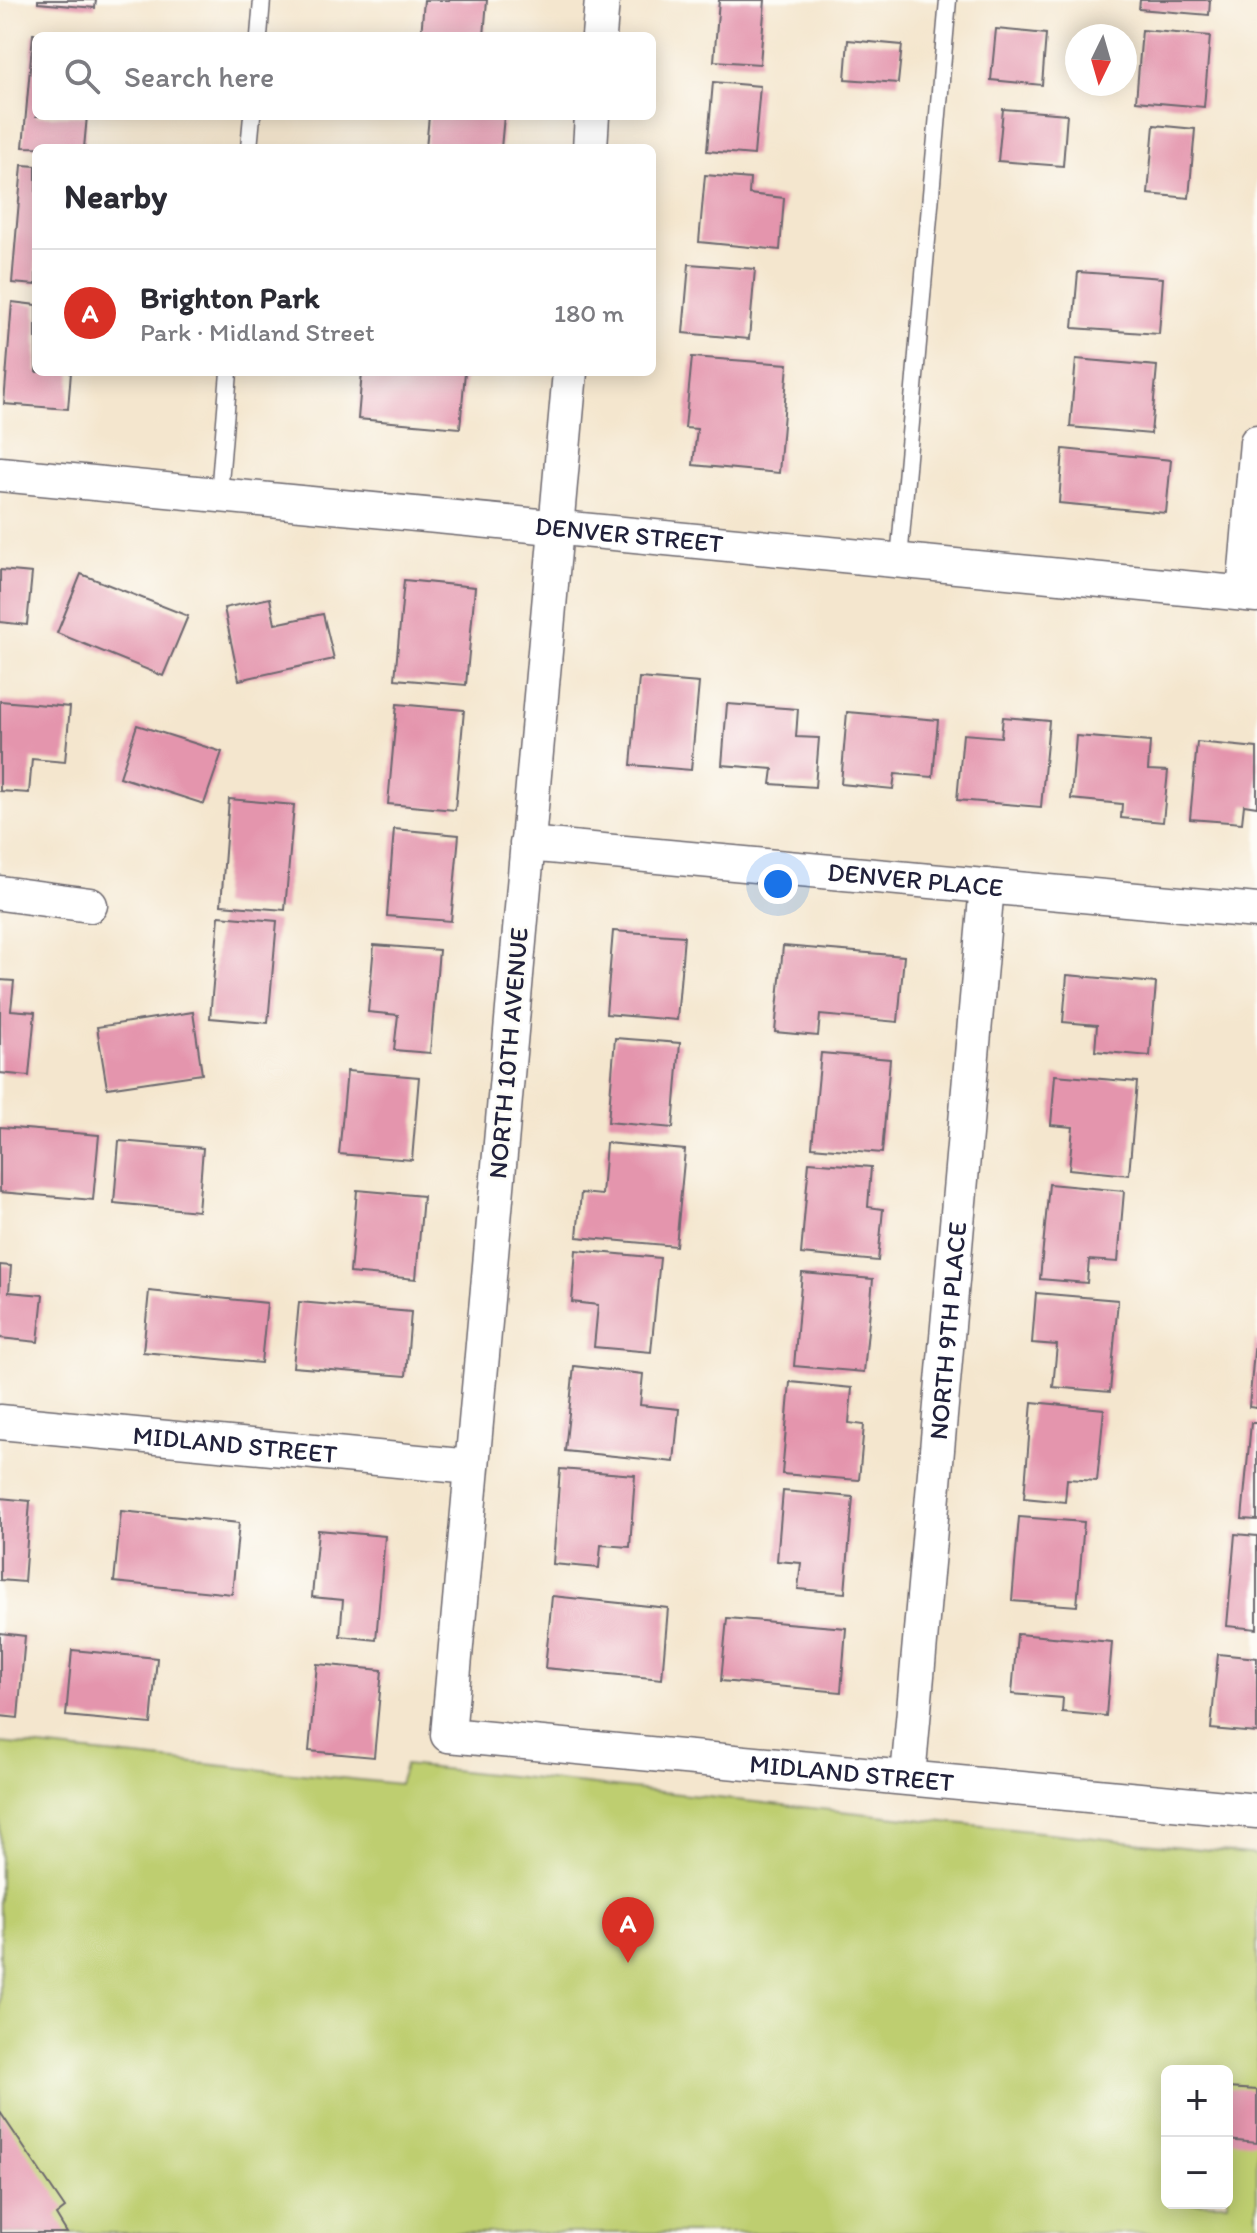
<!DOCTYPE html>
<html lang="en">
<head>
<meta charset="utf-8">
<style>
  :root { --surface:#fff; --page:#f7f7f7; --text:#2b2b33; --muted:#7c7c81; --line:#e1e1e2; --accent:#d93025 }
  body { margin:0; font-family:Itim,sans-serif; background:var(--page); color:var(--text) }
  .controls { position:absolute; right:24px; bottom:24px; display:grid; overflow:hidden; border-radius:12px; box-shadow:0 4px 20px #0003 }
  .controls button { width:72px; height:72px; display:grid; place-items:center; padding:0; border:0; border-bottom:2px solid var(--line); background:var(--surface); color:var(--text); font:40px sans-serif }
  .compass { position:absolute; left:1065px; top:24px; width:72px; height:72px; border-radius:50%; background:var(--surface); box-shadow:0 4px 20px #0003; rotate:185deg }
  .you { position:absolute; left:778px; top:884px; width:28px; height:28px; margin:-20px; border:6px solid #fff; border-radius:50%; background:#1a73e8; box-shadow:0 0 0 12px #1a73e833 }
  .badge { display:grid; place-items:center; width:52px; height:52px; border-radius:50%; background:var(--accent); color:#fff; font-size:26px; font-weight:700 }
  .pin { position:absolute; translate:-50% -66px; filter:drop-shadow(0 2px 4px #0008) }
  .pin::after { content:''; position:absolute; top:42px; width:28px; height:24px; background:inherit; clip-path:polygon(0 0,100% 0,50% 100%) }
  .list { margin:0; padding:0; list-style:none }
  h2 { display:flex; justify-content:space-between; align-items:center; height:104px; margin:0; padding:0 32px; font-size:34px }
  h2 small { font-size:26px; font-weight:400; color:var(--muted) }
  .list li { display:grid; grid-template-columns:52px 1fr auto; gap:24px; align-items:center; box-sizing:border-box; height:128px; padding:0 32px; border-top:2px solid var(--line) }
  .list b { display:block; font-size:30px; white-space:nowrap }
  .list p { margin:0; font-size:26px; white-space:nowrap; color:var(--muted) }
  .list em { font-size:26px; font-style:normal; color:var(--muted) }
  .icon { flex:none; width:44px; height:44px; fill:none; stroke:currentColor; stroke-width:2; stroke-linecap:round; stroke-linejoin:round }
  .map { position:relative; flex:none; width:1257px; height:2233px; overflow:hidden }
  .search { position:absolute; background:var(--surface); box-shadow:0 4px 20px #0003; left:32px; top:32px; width:624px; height:88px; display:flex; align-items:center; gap:20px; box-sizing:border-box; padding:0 28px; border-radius:12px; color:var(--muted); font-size:30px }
  .panel { position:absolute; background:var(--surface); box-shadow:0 4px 20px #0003; left:32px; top:144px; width:624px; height:232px; border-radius:12px }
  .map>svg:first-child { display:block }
  .green { fill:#bece70; stroke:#707856; stroke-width:2; fill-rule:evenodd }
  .building { fill:#e495ad }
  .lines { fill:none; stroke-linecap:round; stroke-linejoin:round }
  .service-casing { stroke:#6c676e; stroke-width:19 }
  .minor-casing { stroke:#6c676e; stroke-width:37 }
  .service { stroke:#fff; stroke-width:16 }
  .minor { stroke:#fff; stroke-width:34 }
  .labels { text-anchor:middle; stroke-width:6; stroke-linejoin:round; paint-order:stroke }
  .street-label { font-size:26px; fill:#22223b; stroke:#fdfcf7 }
</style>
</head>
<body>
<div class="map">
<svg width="1257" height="2233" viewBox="0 0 1257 2233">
  <rect width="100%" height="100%" fill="#fdfcf7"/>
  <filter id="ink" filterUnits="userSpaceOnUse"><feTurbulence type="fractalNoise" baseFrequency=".0125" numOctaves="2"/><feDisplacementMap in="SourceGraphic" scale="16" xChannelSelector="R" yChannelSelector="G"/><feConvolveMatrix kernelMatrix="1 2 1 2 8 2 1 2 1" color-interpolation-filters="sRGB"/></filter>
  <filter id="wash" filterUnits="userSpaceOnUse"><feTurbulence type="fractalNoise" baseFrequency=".006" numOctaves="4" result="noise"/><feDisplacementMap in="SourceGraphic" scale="32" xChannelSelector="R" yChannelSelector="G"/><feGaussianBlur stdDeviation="1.8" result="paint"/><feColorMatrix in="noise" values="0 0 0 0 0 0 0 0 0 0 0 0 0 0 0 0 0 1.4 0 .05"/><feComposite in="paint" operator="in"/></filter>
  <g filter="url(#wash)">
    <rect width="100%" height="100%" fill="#f4e6ce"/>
    <path class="green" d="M 0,1743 L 399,1784 L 405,1765 L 1257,1855 L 1257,2233 L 0,2233 ZM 1167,2071 L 1227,2071 L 1227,2203 L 1167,2203 Z"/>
    <g id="blocks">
      <g class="building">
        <path d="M 38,0 L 96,0 L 95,8 L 38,3 Z"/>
        <path d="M 424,0 L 487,0 L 484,36 L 421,36 Z"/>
        <path d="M 719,0 L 765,0 L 760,64 L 714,61 Z"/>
        <path d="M 1140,0 L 1210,0 L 1209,15 L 1139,9 Z"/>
        <path d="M 996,29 L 1046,34 L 1042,85 L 991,80 Z"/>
        <path d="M 1142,30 L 1210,36 L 1204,107 L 1136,101 Z"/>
        <path d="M 33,34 L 36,34 L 36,116 L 87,116 L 84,148 L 23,147 Z"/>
        <path d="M 848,40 L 902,45 L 898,83 L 845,79 Z"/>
        <path d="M 713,82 L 760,86 L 754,155 L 707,151 Z"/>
        <path d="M 1003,109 L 1067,114 L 1063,166 L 998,161 Z"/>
        <path d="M 429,116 L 504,116 L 501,148 L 426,148 Z"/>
        <path d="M 1154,125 L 1195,129 L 1189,198 L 1148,194 Z"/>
        <path d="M 22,165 L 36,166 L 36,285 L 12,283 Z"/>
        <path d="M 705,175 L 750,179 L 749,194 L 784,198 L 780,250 L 699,242 Z"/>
        <path d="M 689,264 L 755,269 L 749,339 L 683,333 Z"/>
        <path d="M 1078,272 L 1163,278 L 1159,334 L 1073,328 Z"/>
        <path d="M 12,302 L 36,305 L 36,372 L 71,372 L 68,409 L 4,404 Z"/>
        <path d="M 692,357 L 788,364 L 779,473 L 693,465 L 697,429 L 685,428 Z"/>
        <path d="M 1076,359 L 1157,366 L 1151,434 L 1070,427 Z"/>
        <path d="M 362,372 L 465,372 L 460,428 L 358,419 Z"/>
        <path d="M 1063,449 L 1171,460 L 1166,513 L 1059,503 Z"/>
        <path d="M 0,570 L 32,573 L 27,625 L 0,622 Z"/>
        <path d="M 81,574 L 188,616 L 163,676 L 57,633 Z"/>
        <path d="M 404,580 L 475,587 L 466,685 L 395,679 Z"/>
        <path d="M 270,598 L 275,624 L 323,614 L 334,659 L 239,680 L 224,608 Z"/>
        <path d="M 639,678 L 699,683 L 691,770 L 631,765 Z"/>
        <path d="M 0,701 L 70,707 L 65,762 L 32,759 L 29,793 L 0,791 Z"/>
        <path d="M 397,704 L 464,710 L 455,810 L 388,804 Z"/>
        <path d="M 727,704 L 798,709 L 796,737 L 819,738 L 815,787 L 771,784 L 773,769 L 722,765 Z"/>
        <path d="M 847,712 L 938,720 L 933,777 L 895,774 L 893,789 L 841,784 Z"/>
        <path d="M 1003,717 L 1049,721 L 1041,807 L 957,800 L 963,734 L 1001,737 Z"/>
        <path d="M 137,725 L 222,752 L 204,804 L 120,777 Z"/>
        <path d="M 1076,736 L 1150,742 L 1148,770 L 1168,771 L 1163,822 L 1121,818 L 1122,804 L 1071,799 Z"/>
        <path d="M 1197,742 L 1257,748 L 1257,807 L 1244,805 L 1242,823 L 1190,819 Z"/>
        <path d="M 229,799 L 294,805 L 285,910 L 221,905 Z"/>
        <path d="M 394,829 L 459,835 L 451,921 L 387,916 Z"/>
        <path d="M 219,916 L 277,921 L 268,1023 L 210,1018 Z"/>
        <path d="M 613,931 L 684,936 L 677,1020 L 606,1014 Z"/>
        <path d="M 374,945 L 439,950 L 430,1053 L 394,1050 L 398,1015 L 368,1012 Z"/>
        <path d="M 783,946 L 904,956 L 898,1022 L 820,1015 L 818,1036 L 775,1032 Z"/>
        <path d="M 1067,975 L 1156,983 L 1150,1056 L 1095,1051 L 1097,1025 L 1063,1022 Z"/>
        <path d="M 0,980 L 14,981 L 11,1010 L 35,1012 L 29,1076 L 0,1073 Z"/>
        <path d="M 193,1012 L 202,1074 L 107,1088 L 97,1027 Z"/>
        <path d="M 615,1038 L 680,1043 L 673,1128 L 608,1122 Z"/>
        <path d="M 821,1053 L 890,1059 L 882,1153 L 812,1147 Z"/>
        <path d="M 347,1071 L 419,1077 L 412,1160 L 339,1154 Z"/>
        <path d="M 1055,1075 L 1137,1082 L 1129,1175 L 1069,1169 L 1073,1127 L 1051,1125 Z"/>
        <path d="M 0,1127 L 99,1135 L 93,1200 L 0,1192 Z"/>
        <path d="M 119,1141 L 203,1148 L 198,1211 L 114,1203 Z"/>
        <path d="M 606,1143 L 685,1150 L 676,1246 L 577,1237 L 581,1193 L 602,1195 Z"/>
        <path d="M 809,1162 L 871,1167 L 868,1207 L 883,1209 L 878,1261 L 801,1254 Z"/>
        <path d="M 1049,1184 L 1124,1191 L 1118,1262 L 1089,1260 L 1087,1283 L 1040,1279 Z"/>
        <path d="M 357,1190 L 423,1196 L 416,1279 L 350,1273 Z"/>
        <path d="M 576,1250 L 660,1258 L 651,1352 L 594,1347 L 598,1305 L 572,1302 Z"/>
        <path d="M 0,1265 L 11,1266 L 9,1292 L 43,1295 L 38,1342 L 0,1338 Z"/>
        <path d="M 802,1273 L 873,1279 L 864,1372 L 794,1366 Z"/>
        <path d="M 149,1291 L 267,1303 L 261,1363 L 143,1352 Z"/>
        <path d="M 1036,1293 L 1118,1300 L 1110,1392 L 1053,1387 L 1057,1345 L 1032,1343 Z"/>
        <path d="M 299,1302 L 411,1312 L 406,1376 L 293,1367 Z"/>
        <path d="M 1255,1340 L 1257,1340 L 1257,1408 L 1249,1407 Z"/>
        <path d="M 574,1366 L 643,1374 L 640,1405 L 679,1409 L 674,1462 L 565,1451 Z"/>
        <path d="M 790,1382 L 852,1388 L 849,1423 L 864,1425 L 859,1480 L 782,1474 Z"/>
        <path d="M 1032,1402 L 1104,1409 L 1097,1481 L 1067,1479 L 1065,1502 L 1024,1498 Z"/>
        <path d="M 1251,1423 L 1257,1423 L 1257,1520 L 1242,1519 Z"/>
        <path d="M 560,1469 L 635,1475 L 630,1547 L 601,1545 L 599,1568 L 553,1564 Z"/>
        <path d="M 783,1491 L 853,1497 L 845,1593 L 798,1589 L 801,1563 L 777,1561 Z"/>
        <path d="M 0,1498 L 30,1501 L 24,1582 L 0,1580 Z"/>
        <path d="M 121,1511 L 239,1523 L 232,1594 L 114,1582 Z"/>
        <path d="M 1019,1517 L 1084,1522 L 1077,1606 L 1012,1601 Z"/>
        <path d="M 318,1530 L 385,1536 L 376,1640 L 340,1636 L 343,1600 L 312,1597 Z"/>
        <path d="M 1235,1534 L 1257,1536 L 1257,1629 L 1227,1626 Z"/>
        <path d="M 552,1596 L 668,1608 L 662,1679 L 545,1668 Z"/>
        <path d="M 727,1618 L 846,1628 L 841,1692 L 721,1681 Z"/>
        <path d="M 0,1633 L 25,1636 L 18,1718 L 0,1716 Z"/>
        <path d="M 1017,1634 L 1112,1642 L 1106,1716 L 1062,1712 L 1063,1698 L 1012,1694 Z"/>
        <path d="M 72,1650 L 157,1658 L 151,1724 L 66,1716 Z"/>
        <path d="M 1218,1654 L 1257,1658 L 1257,1733 L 1211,1729 Z"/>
        <path d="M 317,1664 L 382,1670 L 374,1757 L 309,1751 Z"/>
        <path d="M 1227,2088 L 1257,2090 L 1257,2143 L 1227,2140 Z"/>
        <path d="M 0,2112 L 65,2208 L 56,2215 L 67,2233 L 0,2233 Z"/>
      </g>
    </g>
  </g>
  <g filter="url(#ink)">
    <use href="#blocks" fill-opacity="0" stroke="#6c676e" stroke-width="2"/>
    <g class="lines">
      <defs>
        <g id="service">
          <path d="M 259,36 L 262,0"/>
          <path d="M 249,148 L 252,116"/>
          <path d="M 219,495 L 229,372"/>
          <path d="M 899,560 L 948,0"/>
        </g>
        <g id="minor">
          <path d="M 599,36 L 602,0"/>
          <path d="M 590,148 L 592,116"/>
          <path id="s1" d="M 570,372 L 448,1735 L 1257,1811"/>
          <path id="s2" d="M 0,474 L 1257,595"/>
          <path d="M 1244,593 L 1257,442"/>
          <path id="s3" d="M 527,844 L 1257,911"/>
          <path d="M 0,893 L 90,905"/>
          <path id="s4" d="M 0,1422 L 471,1467"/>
          <path id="s5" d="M 908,1777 L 987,886"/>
        </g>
      </defs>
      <use href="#service" class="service-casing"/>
      <use href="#minor" class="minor-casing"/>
      <use href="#service" class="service"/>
      <use href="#minor" class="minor"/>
    </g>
  </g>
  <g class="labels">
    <g class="street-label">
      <text dy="9" stroke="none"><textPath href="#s2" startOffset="632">DENVER STREET</textPath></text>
      <text dy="9" stroke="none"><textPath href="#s3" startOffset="390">DENVER PLACE</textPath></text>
      <text transform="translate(508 1053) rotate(-85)" y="9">NORTH 10TH AVENUE</text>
      <text dy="9" stroke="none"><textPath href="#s5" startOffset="448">NORTH 9TH PLACE</textPath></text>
      <text dy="9" stroke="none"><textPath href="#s4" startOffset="236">MIDLAND STREET</textPath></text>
      <text dy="9" stroke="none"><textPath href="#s1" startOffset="1774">MIDLAND STREET</textPath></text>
    </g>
  </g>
</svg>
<div class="controls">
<button>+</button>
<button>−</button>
</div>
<svg class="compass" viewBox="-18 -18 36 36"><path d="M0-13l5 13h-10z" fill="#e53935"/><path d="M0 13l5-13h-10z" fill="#7c7c81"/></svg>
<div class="you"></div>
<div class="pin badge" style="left:628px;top:1963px">A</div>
<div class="search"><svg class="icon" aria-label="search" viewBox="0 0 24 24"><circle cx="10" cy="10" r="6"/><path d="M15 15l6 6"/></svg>Search here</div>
<section class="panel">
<h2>Nearby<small></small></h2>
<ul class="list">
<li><span class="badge">A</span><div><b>Brighton Park</b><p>Park · Midland Street</p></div><em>180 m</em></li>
</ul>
</section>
</div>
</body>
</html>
